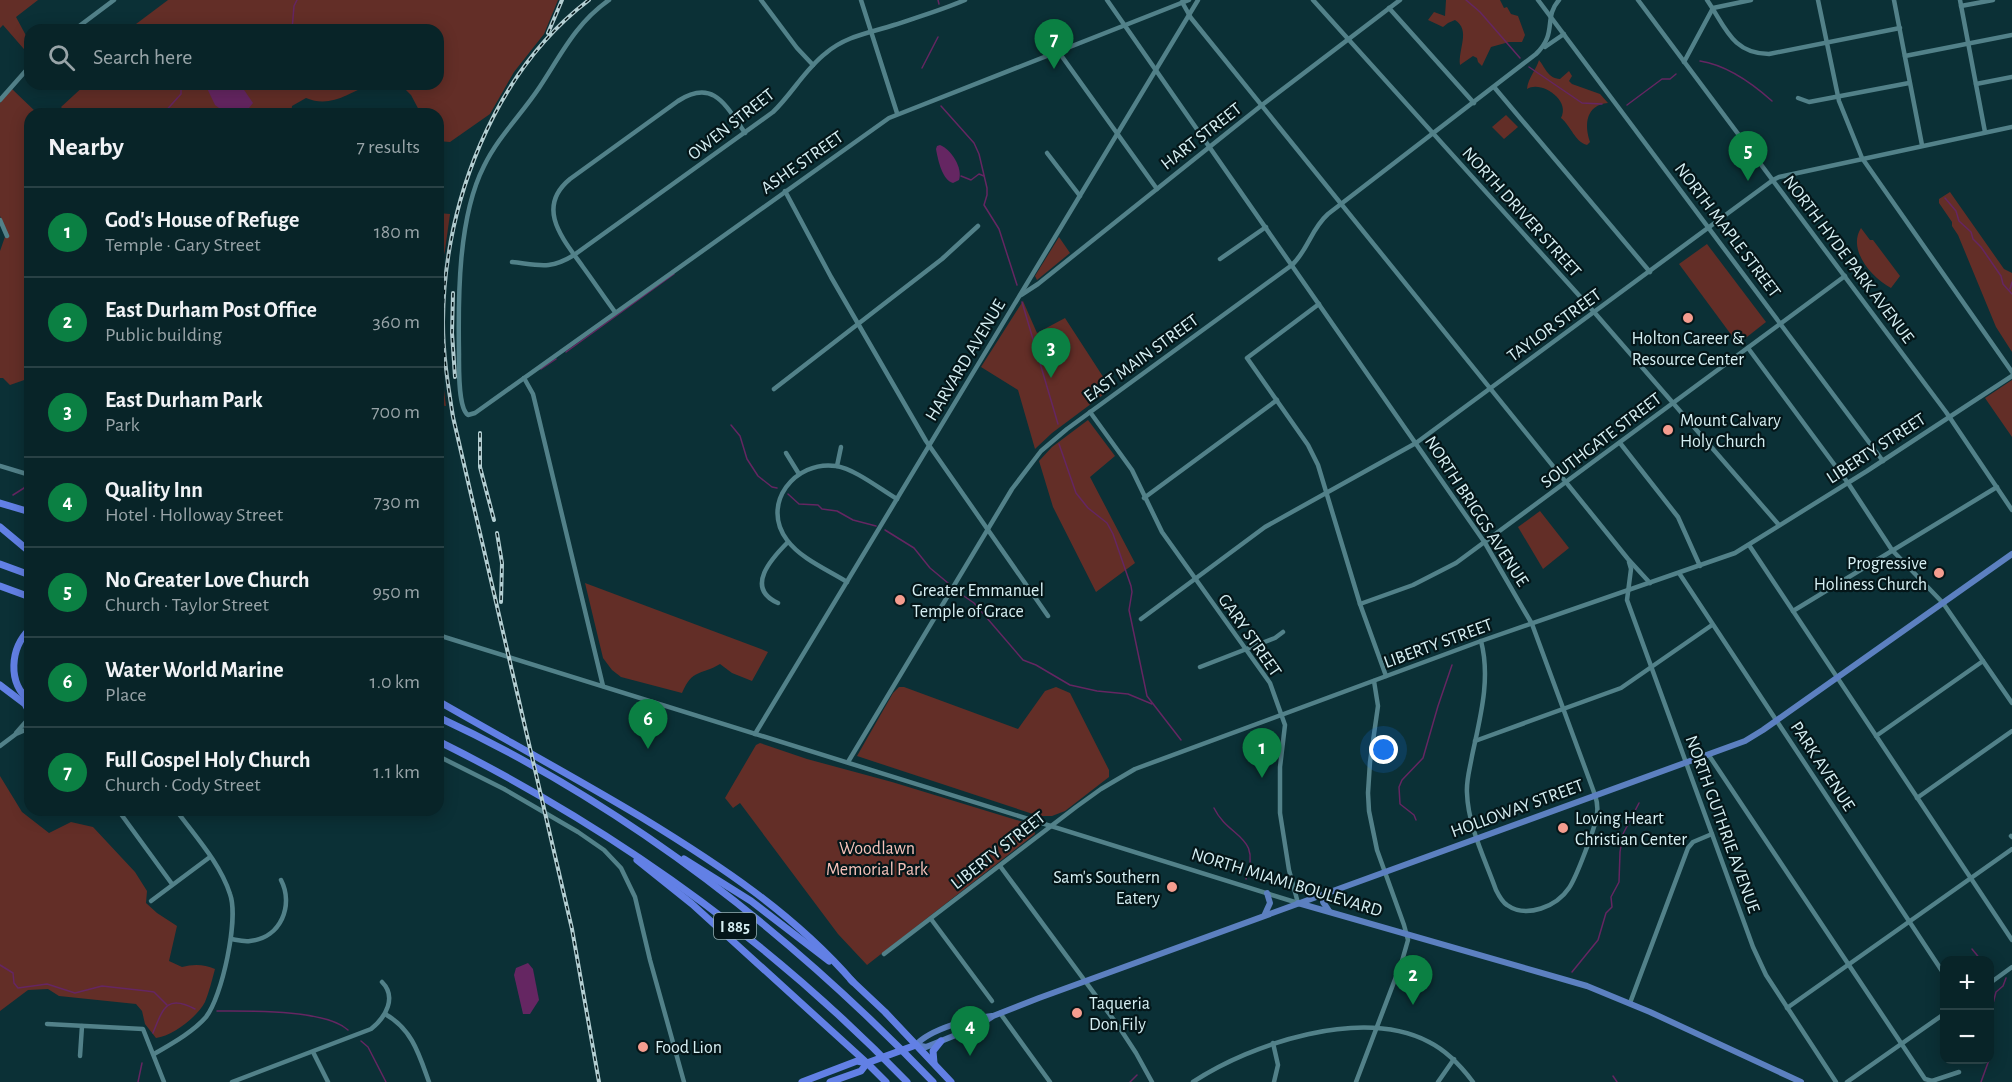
<!DOCTYPE html>
<html lang="en">
<head>
<meta charset="utf-8">
<style>
  :root { --surface:#082428; --page:#163034; --text:#f1f3f6; --muted:#98a4a8; --line:#294145; --accent:#0b8043 }
  body { margin:0; font-family:"Alegreya Sans",sans-serif; background:var(--page); color:var(--text) }
  .controls { position:absolute; right:18px; bottom:18px; display:grid; overflow:hidden; border-radius:12px; box-shadow:0 3px 15px #0003 }
  .controls button { width:54px; height:54px; display:grid; place-items:center; padding:0; border:0; border-bottom:2px solid var(--line); background:var(--surface); color:var(--text); font:30px sans-serif }
  .you { position:absolute; left:1384px; top:750px; width:21px; height:21px; margin:-15px; border:4px solid #fff; border-radius:50%; background:#1a73e8; box-shadow:0 0 0 9px #1a73e833 }
  .badge { display:grid; place-items:center; width:39px; height:39px; border-radius:50%; background:var(--accent); color:#fff; font-size:20px; font-weight:700 }
  .pin { position:absolute; translate:-50% -50px; filter:drop-shadow(0 2px 3px #0008) }
  .pin::after { content:''; position:absolute; top:32px; width:21px; height:18px; background:inherit; clip-path:polygon(0 0,100% 0,50% 100%) }
  .list { margin:0; padding:0; list-style:none }
  h2 { display:flex; justify-content:space-between; align-items:center; height:78px; margin:0; padding:0 24px; font-size:26px }
  h2 small { font-size:20px; font-weight:400; color:var(--muted) }
  .list li { display:grid; grid-template-columns:39px 1fr auto; gap:18px; align-items:center; box-sizing:border-box; height:90px; padding:0 24px; border-top:2px solid var(--line) }
  .list b { display:block; font-size:22px; white-space:nowrap }
  .list p { margin:0; font-size:20px; white-space:nowrap; color:var(--muted) }
  .list em { font-size:20px; font-style:normal; color:var(--muted) }
  .icon { flex:none; width:33px; height:33px; fill:none; stroke:currentColor; stroke-width:2; stroke-linecap:round; stroke-linejoin:round }
  .map { position:relative; flex:none; width:2012px; height:1082px; overflow:hidden }
  .search { position:absolute; background:var(--surface); box-shadow:0 3px 15px #0003; left:24px; top:24px; width:420px; height:66px; display:flex; align-items:center; gap:15px; box-sizing:border-box; padding:0 21px; border-radius:18px; color:var(--muted); font-size:22px }
  .panel { position:absolute; background:var(--surface); box-shadow:0 3px 15px #0003; left:24px; top:108px; width:420px; height:708px; border-radius:18px }
  .map>svg:first-child { display:block }
  .green { fill:#632e27 }
  .water { fill:#652662 }
  .lines { fill:none; stroke-linecap:round; stroke-linejoin:round }
  .stream { stroke:#652662; stroke-width:1.5 }
  .minor { stroke:#528189; stroke-width:4.5 }
  .major { stroke:#5c80c0; stroke-width:6 }
  .highway { stroke:#6280e5; stroke-width:7 }
  .rail-casing { stroke:#b3ced2; stroke-width:4 }
  .rail { stroke:#041619; stroke-width:1.5; stroke-dasharray:4.5; stroke-linecap:butt }
  .poi-dot { fill:#f59d8f; stroke:#041619; stroke-width:2 }
  .labels { text-anchor:middle; stroke-width:4.5; stroke-linejoin:round; paint-order:stroke }
  .shield { fill:#041619; stroke:#97aeb2; stroke-width:1.5 }
  .shield-label { font-size:16px; font-weight:bold; fill:#d6eff3 }
  .street-label { font-size:18px; fill:#d6eff3; stroke:#041619 }
  .poi-label { font-size:18px; fill:#d6eff3; stroke:#041619; text-anchor:start }
  .park-label { font-size:18px; fill:#f6c2ba; stroke:#041619 }
</style>
</head>
<body>
<div class="map">
<svg width="2012" height="1082" viewBox="0 0 2012 1082">
  <rect width="100%" height="100%" fill="#0b3036"/>
  <g class="green">
    <path d="M 0,0 L 38,0 L 16,17 L 30,43 L 30,56 L 3,25 L 0,28 Z"/>
    <path d="M 168,0 L 558,0 L 544,34 L 514,72 L 490,114 L 450,142 L 438,141 L 438,114 L 421,114 L 411,95 L 400,84 L 438,84 L 438,30 L 128,30 Z"/>
    <path d="M 1446,0 L 1500,0 L 1504,8 L 1507,7 L 1511,14 L 1518,16 L 1525,35 L 1522,42 L 1509,42 L 1491,47 L 1482,66 L 1478,62 L 1477,58 L 1473,56 L 1460,65 C 1458,49 1471,30 1455,20 L 1448,23 L 1443,27 L 1428,20 L 1434,12 L 1445,16 Z"/>
    <path d="M 1539,60 C 1546,69 1548,78 1560,79 L 1569,71 L 1572,76 L 1569,81 L 1572,84 L 1600,94 L 1608,103 C 1586,105 1584,124 1590,142 L 1587,145 C 1575,142 1571,126 1561,118 C 1571,100 1541,80 1527,89 C 1528,78 1536,70 1539,60 Z"/>
    <path d="M 86,84 L 370,84 C 348,94 330,108 306,98 L 292,106 L 291,114 L 67,114 L 61,107 Z"/>
    <path d="M 12,89 L 38,114 L 30,114 L 30,378 L 10,385 L 3,378 L 0,378 L 0,251 L 7,231 L 0,216 L 0,103 Z"/>
    <path d="M 1506,115 L 1518,127 L 1504,139 L 1492,127 Z"/>
    <path d="M 1950,192 L 2004,269 L 2012,273 L 2012,352 L 1996,327 L 1958,235 L 1952,226 L 1952,222 L 1939,203 L 1939,199 Z"/>
    <path d="M 438,213 L 450,214 L 445,250 L 438,282 Z"/>
    <path d="M 1861,228 L 1870,240 L 1873,240 L 1900,276 L 1891,288 C 1872,278 1847,250 1861,228 Z"/>
    <path d="M 1059,237 L 1070,253 L 1037,280 L 1035,276 Z"/>
    <path d="M 1707,244 L 1766,322 L 1738,344 L 1679,264 Z"/>
    <path d="M 1023,301 L 1037,333 L 1065,318 L 1111,389 L 1052,433 L 1035,449 L 1018,390 L 981,367 Z"/>
    <path d="M 438,342 L 446,406 L 438,405 Z"/>
    <path d="M 2012,380 L 2012,437 L 1985,398 Z"/>
    <path d="M 1088,420 L 1115,456 L 1090,477 L 1135,563 L 1096,592 L 1053,507 L 1039,461 L 1052,447 Z"/>
    <path d="M 1540,511 L 1569,548 L 1543,569 L 1518,527 Z"/>
    <path d="M 585,583 L 761,649 L 768,652 L 752,681 L 732,673 L 720,664 C 700,676 693,668 682,693 L 621,677 L 612,670 L 603,658 Z"/>
    <path d="M 899,687 L 904,687 L 1018,729 L 1045,691 L 1056,687 L 1070,693 L 1109,770 L 1109,777 L 1065,811 L 1052,816 L 1039,816 L 857,756 L 893,693 Z"/>
    <path d="M 760,743 L 807,759 L 892,782 L 1033,825 L 1035,834 L 867,965 L 838,934 L 740,803 L 733,808 L 725,798 L 756,745 Z"/>
    <path d="M 0,776 L 22,812 L 49,833 L 71,822 L 93,827 L 135,872 L 147,891 L 146,903 L 157,913 L 177,926 L 169,961 L 182,967 C 193,964 204,964 215,969 C 212,980 209,992 205,1002 C 197,1017 173,1036 156,1038 L 145,1024 L 142,1011 L 136,1004 L 59,996 L 48,989 L 28,990 L 0,1011 Z"/>
  </g>
  <g class="water">
    <path d="M 205,84 L 240,84 L 253,103 L 244,114 L 219,108 L 215,105 Z"/>
    <path d="M 940,145 C 951,149 963,168 959,180 L 953,183 C 942,180 938,160 936,149 L 937,146 Z"/>
    <path d="M 528,963 L 533,969 L 539,1000 L 530,1014 L 523,1014 L 514,975 L 516,968 Z"/>
  </g>
  <g class="lines">
    <g class="stream">
      <path d="M 938,0 L 939,4"/>
      <path d="M 1466,0 L 1480,12 L 1520,58"/>
      <path d="M 292,30 L 294,6 L 297,0"/>
      <path d="M 1700,61 C 1726,65 1753,84 1772,101"/>
      <path d="M 1529,67 L 1582,103 L 1602,104"/>
      <path d="M 922,68 L 938,37"/>
      <path d="M 1627,105 L 1662,79 L 1670,79 L 1676,74"/>
      <path d="M 941,106 L 974,143 L 979,154 L 987,188 L 987,195 L 984,205 L 999,229 L 1017,285"/>
      <path d="M 163,114 L 181,94 L 181,84"/>
      <path d="M 961,176 L 971,180 L 979,174 L 984,176"/>
      <path d="M 1945,198 L 1956,211 L 1959,221 L 1971,232 L 1973,239 L 1981,247 L 2001,276 L 2003,284 L 2012,294"/>
      <path d="M 2010,289 L 2012,282"/>
      <path d="M 1022,302 L 1058,424"/>
      <path d="M 566,352 L 674,274"/>
      <path d="M 541,369 L 556,359"/>
      <path d="M 731,425 L 740,436 L 747,459 L 758,476 L 772,487 L 777,488"/>
      <path d="M 1059,444 L 1076,493 L 1088,508 L 1107,523 L 1113,534 L 1131,586 L 1132,592 L 1129,610 L 1147,696 L 1181,740"/>
      <path d="M 788,494 L 799,504 L 818,505 L 822,509 L 837,511 L 853,520 L 876,526"/>
      <path d="M 13,495 L 24,488 L 28,480"/>
      <path d="M 885,530 L 914,548 L 930,568 L 948,583"/>
      <path d="M 958,592 L 974,603 L 1023,660 L 1036,665 L 1070,685 L 1097,691 L 1128,694 L 1152,704"/>
      <path d="M 1214,808 C 1229,839 1262,834 1246,879"/>
      <path d="M 1416,820 L 1414,815 L 1400,804 L 1399,787 L 1402,780 L 1423,758 L 1438,706 L 1452,665"/>
      <path d="M 1972,949 L 1981,960"/>
      <path d="M 0,965 L 13,973 L 14,983 L 18,988 L 47,984 L 75,993 L 102,986 L 147,991 L 154,992 L 167,1005"/>
      <path d="M 1990,970 L 1991,972"/>
      <path d="M 1572,972 L 1598,940 L 1606,913 L 1612,907 L 1611,897 L 1619,882 L 1620,852 L 1623,834 L 1639,803"/>
      <path d="M 217,1011 C 248,1011 325,1009 348,1030"/>
      <path d="M 1990,1015 L 1996,992 L 2003,986 L 2006,978"/>
      <path d="M 153,1033 C 163,1008 167,994 195,1009"/>
      <path d="M 361,1041 L 368,1047 L 386,1082"/>
      <path d="M 1613,1076 L 1617,1082"/>
      <path d="M 138,1082 L 142,1063"/>
      <path d="M 1130,1082 L 1137,1075"/>
      <path d="M 1981,1082 L 1993,1049 L 1990,1043"/>
    </g>
    <g class="minor">
      <path d="M 609,0 C 575,24 561,55 539,88 C 521,115 498,137 484,166 C 458,217 458,298 459,354 C 459,368 458,408 468,415 L 475,413 L 889,118 L 1189,0"/>
      <path d="M 761,0 L 797,48 L 813,65"/>
      <path d="M 861,0 L 897,113"/>
      <path d="M 1107,0 L 1485,543 L 1532,624 L 1595,795 C 1597,801 1598,807 1597,814 C 1596,826 1576,878 1569,888 C 1557,906 1527,919 1507,905 C 1502,902 1499,896 1496,890 C 1485,859 1468,826 1467,793 C 1466,781 1470,768 1472,756 C 1480,718 1491,679 1481,641"/>
      <path d="M 1313,0 L 1594,312 L 1779,525"/>
      <path d="M 1538,0 L 1883,461"/>
      <path d="M 1638,0 L 1946,412 L 2012,510"/>
      <path d="M 1707,0 C 1725,26 1732,54 1769,54 L 1900,28"/>
      <path d="M 1818,0 L 1839,101 L 1862,158 L 2012,372"/>
      <path d="M 1894,0 L 1922,145"/>
      <path d="M 1960,0 L 1985,132"/>
      <path d="M 1182,2 L 1191,18 L 1628,559 L 1650,583"/>
      <path d="M 1961,6 L 1993,0"/>
      <path d="M 1389,8 L 1474,103"/>
      <path d="M 74,30 L 114,0"/>
      <path d="M 1545,47 L 1564,34"/>
      <path d="M 1058,51 L 1157,189"/>
      <path d="M 1905,56 L 2012,35"/>
      <path d="M 1684,62 L 1713,8 L 1751,0"/>
      <path d="M 1976,84 L 2012,77"/>
      <path d="M 1494,87 L 1650,272"/>
      <path d="M 1798,98 L 1809,102 L 1909,83"/>
      <path d="M 0,100 L 30,66"/>
      <path d="M 1047,153 L 1080,196"/>
      <path d="M 785,191 L 831,277 L 926,441 L 1048,616"/>
      <path d="M 0,220 L 7,236"/>
      <path d="M 1220,259 L 1266,227"/>
      <path d="M 512,262 C 539,265 550,270 574,255 L 773,112 C 792,94 805,69 826,53 C 846,36 869,33 894,25 C 918,17 942,10 965,0"/>
      <path d="M 1021,295 L 1038,284 L 1262,105 L 1400,0"/>
      <path d="M 1319,304 L 1247,358 L 1308,445 L 1318,465 L 1360,604 L 1386,676"/>
      <path d="M 615,312 C 604,297 594,282 583,267 C 563,239 535,208 570,179 L 678,101 C 714,78 726,106 745,133"/>
      <path d="M 1748,348 L 1848,483 L 1892,550 L 1943,603 L 2012,703"/>
      <path d="M 524,378 L 533,394 L 603,686"/>
      <path d="M 774,389 L 942,259 L 978,226"/>
      <path d="M 1620,443 L 1678,517 L 1700,566"/>
      <path d="M 786,453 L 799,474"/>
      <path d="M 0,466 L 30,475"/>
      <path d="M 837,466 L 841,447"/>
      <path d="M 1144,498 L 1277,400"/>
      <path d="M 1749,545 L 2012,940"/>
      <path d="M 1629,562 L 1631,569 L 1627,600 L 1753,947 L 1766,975 L 1836,1082"/>
      <path d="M 1679,573 L 1944,974"/>
      <path d="M 847,582 C 828,570 801,559 787,540 C 760,504 795,460 836,466 C 855,469 880,489 897,499"/>
      <path d="M 778,603 C 744,588 772,558 788,542"/>
      <path d="M 1360,604 L 1413,585 L 1456,563 L 1845,276"/>
      <path d="M 1793,611 L 1997,487"/>
      <path d="M 1141,619 L 1265,527 L 1416,443 L 1773,180 L 1779,177 L 2012,127"/>
      <path d="M 438,635 L 1298,903 L 1289,870 L 1280,813 L 1280,767 L 1285,725 L 1270,683 L 1162,532 L 1132,470 L 1090,412"/>
      <path d="M 1200,667 L 1275,638 L 1283,632"/>
      <path d="M 16,733 L 30,717"/>
      <path d="M 755,734 L 1198,0"/>
      <path d="M 1876,736 L 1983,661"/>
      <path d="M 1475,741 L 1621,688 L 1712,625"/>
      <path d="M 0,746 L 16,734 L 30,728"/>
      <path d="M 1708,754 L 1925,1079 L 1932,1081 L 1959,1072"/>
      <path d="M 438,756 L 504,789 L 578,832 L 604,850 L 621,868 L 635,897 L 650,960 L 684,1082"/>
      <path d="M 848,762 L 1012,489 L 1041,451 L 1067,429 L 1292,265 C 1308,250 1311,229 1328,214 L 1536,54 C 1558,33 1543,18 1559,0"/>
      <path d="M 1917,798 L 2012,731"/>
      <path d="M 118,810 L 172,884"/>
      <path d="M 2011,836 L 2012,837"/>
      <path d="M 1000,866 L 1119,1027 L 1136,1053 L 1152,1082"/>
      <path d="M 151,901 L 210,857"/>
      <path d="M 931,919 L 992,1001"/>
      <path d="M 231,939 C 237,940 244,942 250,941 C 281,938 294,905 281,880"/>
      <path d="M 884,954 L 1076,807 L 1101,789 L 1135,769 L 1481,641 L 1735,553 L 1867,471 L 2012,376"/>
      <path d="M 1990,983 L 2012,967"/>
      <path d="M 1630,1003 L 1688,848 L 1693,842 L 1712,834"/>
      <path d="M 1787,1008 L 2012,849"/>
      <path d="M 1000,1013 L 1050,1082"/>
      <path d="M 385,1014 C 412,1029 419,1054 429,1082"/>
      <path d="M 47,1024 L 143,1029 L 164,1082"/>
      <path d="M 1273,1043 L 1278,1065 L 1274,1082"/>
      <path d="M 313,1052 L 328,1082"/>
      <path d="M 154,1054 C 171,1044 193,1032 206,1017 C 222,997 239,919 230,894 C 220,863 195,836 176,810"/>
      <path d="M 80,1056 L 82,1026"/>
      <path d="M 232,1082 L 371,1029 C 386,1017 397,997 382,982"/>
      <path d="M 1193,1082 C 1252,1043 1362,1007 1429,1042 C 1447,1051 1461,1066 1473,1082"/>
      <path d="M 1356,1082 L 1402,961 L 1408,940 L 1404,925 L 1377,850 L 1369,811 L 1368,793 L 1370,762 L 1378,706 L 1374,681"/>
      <path d="M 1438,1082 L 1454,1059"/>
      <path d="M 1847,1082 L 1944,1014"/>
    </g>
    <g class="major">
      <path d="M 1329,891 L 1323,902 L 1329,911"/>
      <path d="M 1298,903 L 1587,986 L 1650,1012 L 1801,1082"/>
      <path d="M 1265,914 L 1270,903 L 1267,893"/>
      <path d="M 916,1045 L 926,1047 L 941,1041 L 978,1026 L 993,1016 L 1039,998 L 1745,741 L 1763,730 L 2012,554"/>
      <path d="M 916,1045 C 930,1029 971,1018 992,1016"/>
    </g>
    <g class="highway">
      <path d="M 0,503 L 30,512"/>
      <path d="M 0,527 L 30,552"/>
      <path d="M 0,564 L 30,575"/>
      <path d="M 0,586 L 30,597"/>
      <path d="M 30,629 C 10,648 7,683 30,701"/>
      <path d="M 0,685 L 25,704 L 30,713"/>
      <path d="M 438,701 C 506,740 574,777 641,817 C 718,864 793,913 853,982"/>
      <path d="M 438,717 C 625,804 791,934 933,1082"/>
      <path d="M 438,741 C 613,828 771,941 907,1082"/>
      <path d="M 684,859 L 751,901 L 829,961"/>
      <path d="M 637,860 L 692,904 L 867,1063 L 886,1082"/>
      <path d="M 851,980 L 885,1012 L 951,1082"/>
      <path d="M 934,1063 L 933,1051 L 941,1041"/>
      <path d="M 802,1082 L 857,1061 L 867,1063 L 916,1045"/>
      <path d="M 830,1082 L 861,1071 L 867,1063"/>
    </g>
    <defs>
      <g id="rail">
        <path d="M 589,0 C 493,73 444,204 443,322 C 443,354 448,385 453,417 L 572,929 L 599,1082"/>
        <path d="M 548,33 L 562,0"/>
        <path d="M 453,293 L 452,333 L 455,377"/>
        <path d="M 480,433 L 480,467 L 494,520"/>
        <path d="M 497,533 L 502,563 L 501,602"/>
      </g>
    </defs>
    <use href="#rail" class="rail-casing"/>
    <use href="#rail" class="rail"/>
  </g>
  <g class="poi-dot">
    <circle cx="1688" cy="318" r="6"/>
    <circle cx="1668" cy="430" r="6"/>
    <circle cx="1939" cy="573" r="6"/>
    <circle cx="900" cy="600" r="6"/>
    <circle cx="1563" cy="828" r="6"/>
    <circle cx="1172" cy="887" r="6"/>
    <circle cx="1077" cy="1013" r="6"/>
    <circle cx="643" cy="1047" r="6"/>
  </g>
  <g class="labels">
    <rect class="shield" x="714" y="913" width="42" height="26" rx="4.5"/>
    <g class="shield-label">
      <text x="735" y="932">I 885</text>
    </g>
    <g class="street-label">
      <text transform="translate(731 124) rotate(-38)" y="6">OWEN STREET</text>
      <text transform="translate(1201 136) rotate(-38)" y="6">HART STREET</text>
      <text transform="translate(802 162) rotate(-35)" y="6">ASHE STREET</text>
      <text transform="translate(1522 212) rotate(48)" y="6">NORTH DRIVER STREET</text>
      <text transform="translate(1728 230) rotate(53)" y="6">NORTH MAPLE STREET</text>
      <text transform="translate(1849 259) rotate(53)" y="6">NORTH HYDE PARK AVENUE</text>
      <text transform="translate(1554 325) rotate(-36)" y="6">TAYLOR STREET</text>
      <text transform="translate(1141 358) rotate(-36)" y="6">EAST MAIN STREET</text>
      <text transform="translate(965 360) rotate(-59)" y="6">HARVARD AVENUE</text>
      <text transform="translate(1601 440) rotate(-37)" y="6">SOUTHGATE STREET</text>
      <text transform="translate(1876 448) rotate(-33)" y="6">LIBERTY STREET</text>
      <text transform="translate(1477 511) rotate(57)" y="6">NORTH BRIGGS AVENUE</text>
      <text transform="translate(1250 635) rotate(55)" y="6">GARY STREET</text>
      <text transform="translate(1438 643) rotate(-20)" y="6">LIBERTY STREET</text>
      <text transform="translate(1823 766) rotate(57)" y="6">PARK AVENUE</text>
      <text transform="translate(1517 808) rotate(-20)" y="6">HOLLOWAY STREET</text>
      <text transform="translate(1723 824) rotate(70)" y="6">NORTH GUTHRIE AVENUE</text>
      <text transform="translate(998 850) rotate(-38)" y="6">LIBERTY STREET</text>
      <text transform="translate(1287 882) rotate(17)" y="6">NORTH MIAMI BOULEVARD</text>
    </g>
    <g class="poi-label">
      <text x="1688" y="344" text-anchor="middle">Holton Career &amp;<tspan x="1688" dy="21">Resource Center</tspan></text>
      <text x="1680" y="426">Mount Calvary<tspan x="1680" dy="21">Holy Church</tspan></text>
      <text x="1927" y="569" text-anchor="end">Progressive<tspan x="1927" dy="21">Holiness Church</tspan></text>
      <text x="912" y="596">Greater Emmanuel<tspan x="912" dy="21">Temple of Grace</tspan></text>
      <text x="1575" y="824">Loving Heart<tspan x="1575" dy="21">Christian Center</tspan></text>
      <text x="1160" y="883" text-anchor="end">Sam's Southern<tspan x="1160" dy="21">Eatery</tspan></text>
      <text x="1089" y="1009">Taqueria<tspan x="1089" dy="21">Don Fily</tspan></text>
      <text x="655" y="1053">Food Lion</text>
    </g>
    <g class="park-label">
      <text x="877" y="854">Woodlawn<tspan x="877" dy="21">Memorial Park</tspan></text>
    </g>
  </g>
</svg>
<div class="controls">
<button>+</button>
<button>−</button>
</div>
<div class="you"></div>
<div class="pin badge" style="left:1262px;top:778px">1</div>
<div class="pin badge" style="left:1413px;top:1005px">2</div>
<div class="pin badge" style="left:1051px;top:378px">3</div>
<div class="pin badge" style="left:970px;top:1056px">4</div>
<div class="pin badge" style="left:1748px;top:181px">5</div>
<div class="pin badge" style="left:648px;top:749px">6</div>
<div class="pin badge" style="left:1054px;top:69px">7</div>
<div class="search"><svg class="icon" aria-label="search" viewBox="0 0 24 24"><circle cx="10" cy="10" r="6"/><path d="M15 15l6 6"/></svg>Search here</div>
<section class="panel">
<h2>Nearby<small>7 results</small></h2>
<ul class="list">
<li><span class="badge">1</span><div><b>God's House of Refuge</b><p>Temple · Gary Street</p></div><em>180 m</em></li>
<li><span class="badge">2</span><div><b>East Durham Post Office</b><p>Public building</p></div><em>360 m</em></li>
<li><span class="badge">3</span><div><b>East Durham Park</b><p>Park</p></div><em>700 m</em></li>
<li><span class="badge">4</span><div><b>Quality Inn</b><p>Hotel · Holloway Street</p></div><em>730 m</em></li>
<li><span class="badge">5</span><div><b>No Greater Love Church</b><p>Church · Taylor Street</p></div><em>950 m</em></li>
<li><span class="badge">6</span><div><b>Water World Marine</b><p>Place</p></div><em>1.0 km</em></li>
<li><span class="badge">7</span><div><b>Full Gospel Holy Church</b><p>Church · Cody Street</p></div><em>1.1 km</em></li>
</ul>
</section>
</div>
</body>
</html>
